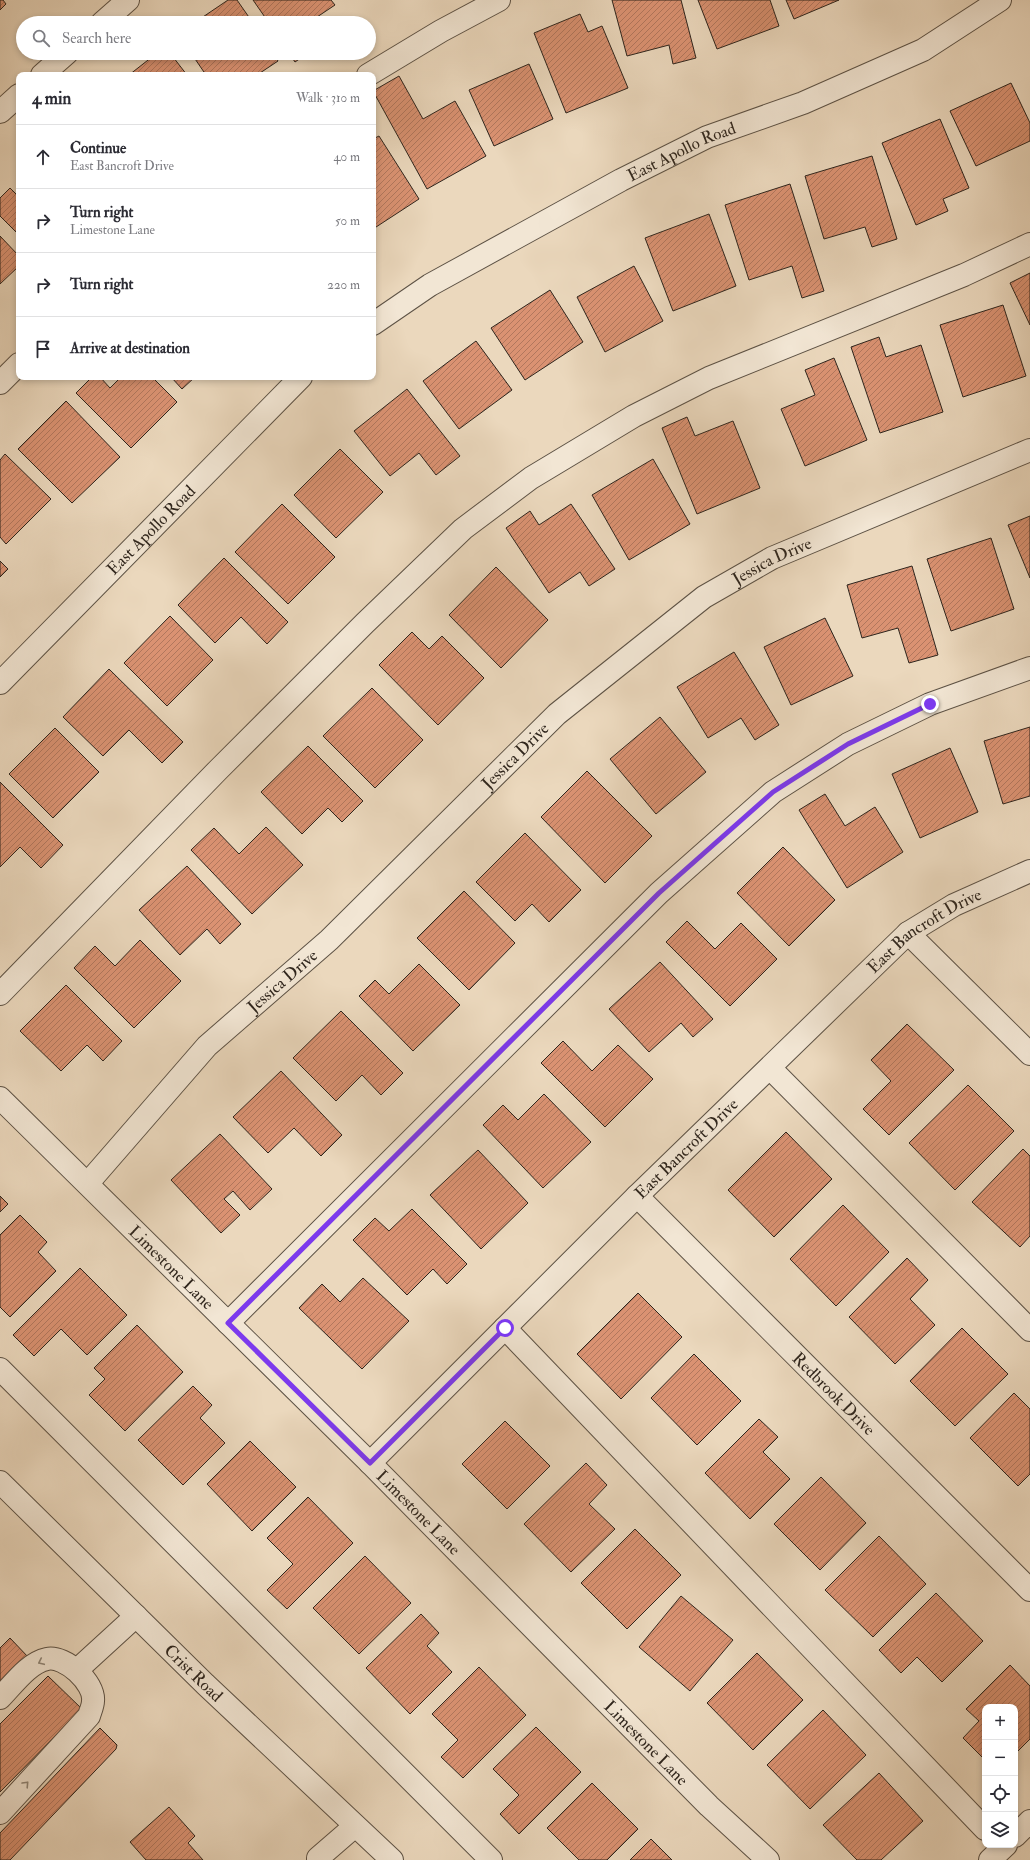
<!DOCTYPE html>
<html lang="en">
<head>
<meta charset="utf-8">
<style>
  :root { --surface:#fff; --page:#f2f2f3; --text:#2b2b33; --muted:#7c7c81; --line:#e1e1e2 }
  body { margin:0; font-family:"IM FELL Double Pica",serif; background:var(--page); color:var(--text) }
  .controls { position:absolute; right:12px; bottom:12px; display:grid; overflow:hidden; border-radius:8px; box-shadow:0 2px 6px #0003 }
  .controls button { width:36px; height:36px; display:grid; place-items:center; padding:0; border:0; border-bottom:1px solid var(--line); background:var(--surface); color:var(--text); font:20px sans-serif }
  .stop { position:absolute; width:12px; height:12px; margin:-9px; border:3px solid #7c3aed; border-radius:50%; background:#fff }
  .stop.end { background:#7c3aed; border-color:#fff; box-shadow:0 1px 4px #0008 }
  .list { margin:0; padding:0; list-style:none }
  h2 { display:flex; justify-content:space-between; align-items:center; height:52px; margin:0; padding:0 16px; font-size:17px }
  h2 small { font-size:13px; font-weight:400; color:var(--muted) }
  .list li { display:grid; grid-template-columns:26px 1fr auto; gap:12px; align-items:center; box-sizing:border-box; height:64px; padding:0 16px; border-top:1px solid var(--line) }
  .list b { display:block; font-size:15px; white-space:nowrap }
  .list p { margin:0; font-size:13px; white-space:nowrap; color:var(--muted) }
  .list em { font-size:13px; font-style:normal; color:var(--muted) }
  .icon { flex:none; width:22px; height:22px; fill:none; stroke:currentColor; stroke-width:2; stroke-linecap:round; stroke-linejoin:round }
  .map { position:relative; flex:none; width:1030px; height:1860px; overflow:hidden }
  .search { position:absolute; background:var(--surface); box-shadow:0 2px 6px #0003; left:16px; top:16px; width:360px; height:44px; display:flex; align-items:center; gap:10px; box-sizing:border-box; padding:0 14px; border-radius:22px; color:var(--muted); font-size:15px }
  .panel { position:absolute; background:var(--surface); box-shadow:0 2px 6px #0003; left:16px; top:72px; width:360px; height:308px; border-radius:8px }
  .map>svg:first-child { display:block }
  .building { fill:url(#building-hatch); stroke:#2e251d }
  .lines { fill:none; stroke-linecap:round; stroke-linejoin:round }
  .minor-casing { stroke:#5d5245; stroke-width:24 }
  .minor { stroke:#f2e6d4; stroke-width:22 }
  .oneway { stroke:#908678 }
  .route { stroke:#7c3aed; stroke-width:5 }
  .labels { text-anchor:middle; stroke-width:3; stroke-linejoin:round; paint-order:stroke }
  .street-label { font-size:17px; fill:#2e251d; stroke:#f2e6d4 }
</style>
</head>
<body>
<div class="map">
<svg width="1030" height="1860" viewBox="0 0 1030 1860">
  <defs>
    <pattern id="building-hatch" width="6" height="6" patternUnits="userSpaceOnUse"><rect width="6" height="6" fill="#da9272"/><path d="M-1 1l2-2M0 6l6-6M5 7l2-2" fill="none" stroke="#b1775d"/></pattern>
  </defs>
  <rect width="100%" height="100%" fill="#ebd8bd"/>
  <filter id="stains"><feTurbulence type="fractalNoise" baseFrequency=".005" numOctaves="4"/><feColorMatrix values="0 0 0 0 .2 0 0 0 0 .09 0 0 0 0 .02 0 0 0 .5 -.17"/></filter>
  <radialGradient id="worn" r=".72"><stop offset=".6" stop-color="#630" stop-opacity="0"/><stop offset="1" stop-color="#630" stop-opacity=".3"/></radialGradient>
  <g class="building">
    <path d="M 0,0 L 3,0 L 6,4 L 0,10 Z"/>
    <path d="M 228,0 L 237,0 L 253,23 L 194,23 Z"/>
    <path d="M 253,0 L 331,0 L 335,5 L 308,23 L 269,23 Z"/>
    <path d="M 612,0 L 681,0 L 696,58 L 673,64 L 669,45 L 627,56 Z"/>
    <path d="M 698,0 L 770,0 L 779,26 L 717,49 Z"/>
    <path d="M 786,0 L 839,0 L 794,19 Z"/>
    <path d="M 580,14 L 588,32 L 602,26 L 628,88 L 566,113 L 534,33 Z"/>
    <path d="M 157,53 L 170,53 L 187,75 L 129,75 Z"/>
    <path d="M 191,53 L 273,53 L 278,61 L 257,75 L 206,75 Z"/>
    <path d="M 289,53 L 308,53 L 295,62 Z"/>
    <path d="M 529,64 L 553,119 L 494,146 L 469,90 Z"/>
    <path d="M 399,76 L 423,119 L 455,101 L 486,156 L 427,189 L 373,91 Z"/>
    <path d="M 1011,83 L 1030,123 L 1030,141 L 976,166 L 950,111 Z"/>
    <path d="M 940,119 L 969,188 L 943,199 L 948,211 L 916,225 L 882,143 Z"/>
    <path d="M 379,136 L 419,199 L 373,229 L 373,139 Z"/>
    <path d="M 872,156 L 897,239 L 872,247 L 865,227 L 824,239 L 805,176 Z"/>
    <path d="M 790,184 L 824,291 L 802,298 L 792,266 L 749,280 L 725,205 Z"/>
    <path d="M 10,188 L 19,197 L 19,235 L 0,216 L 0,198 Z"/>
    <path d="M 709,214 L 736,286 L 673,311 L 645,238 Z"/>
    <path d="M 0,236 L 19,256 L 19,266 L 0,284 Z"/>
    <path d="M 634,266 L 663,321 L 605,352 L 577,297 Z"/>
    <path d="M 1030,273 L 1030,325 L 1010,283 Z"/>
    <path d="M 550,290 L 583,342 L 525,380 L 491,328 Z"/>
    <path d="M 1003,305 L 1026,376 L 963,397 L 940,325 Z"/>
    <path d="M 879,337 L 886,357 L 921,345 L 943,412 L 880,433 L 851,347 Z"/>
    <path d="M 476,341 L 512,390 L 459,429 L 423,381 Z"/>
    <path d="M 834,358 L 867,440 L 805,466 L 781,409 L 815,395 L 805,370 Z"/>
    <path d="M 92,377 L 100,377 L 110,388 L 121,377 L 152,377 L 177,402 L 131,448 L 76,393 Z"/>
    <path d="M 171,377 L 195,377 L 182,389 Z"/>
    <path d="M 407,389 L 460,456 L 436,475 L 419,453 L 390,476 L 354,431 Z"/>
    <path d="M 66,401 L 120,457 L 72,503 L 18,449 Z"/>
    <path d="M 687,417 L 695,436 L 733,421 L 760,488 L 697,514 L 662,428 Z"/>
    <path d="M 340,449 L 383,492 L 336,538 L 294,495 Z"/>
    <path d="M 5,454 L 51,499 L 6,544 L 0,537 L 0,460 Z"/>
    <path d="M 653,459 L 690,524 L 629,560 L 592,495 Z"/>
    <path d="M 282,504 L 335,557 L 288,604 L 235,552 Z"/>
    <path d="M 571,504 L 615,569 L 589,586 L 580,572 L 549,593 L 506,528 L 530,511 L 539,525 Z"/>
    <path d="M 1030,516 L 1030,578 L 1008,525 Z"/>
    <path d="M 991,538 L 1014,609 L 951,631 L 927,559 Z"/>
    <path d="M 224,558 L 288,622 L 267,644 L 241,617 L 215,643 L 178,605 Z"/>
    <path d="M 0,561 L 8,569 L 0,577 Z"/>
    <path d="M 912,566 L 938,655 L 909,663 L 898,628 L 862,638 L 847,585 Z"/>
    <path d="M 496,567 L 548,620 L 501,668 L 449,615 Z"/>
    <path d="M 170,616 L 213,660 L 167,706 L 124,663 Z"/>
    <path d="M 825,618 L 853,676 L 791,705 L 764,647 Z"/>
    <path d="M 412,632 L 429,649 L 442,636 L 484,678 L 438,725 L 379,665 Z"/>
    <path d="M 734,652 L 779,725 L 755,740 L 741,718 L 708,738 L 677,687 Z"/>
    <path d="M 109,669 L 183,742 L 162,763 L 129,730 L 103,756 L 63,717 Z"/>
    <path d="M 372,688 L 423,740 L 375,788 L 323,736 Z"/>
    <path d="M 660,717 L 706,772 L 656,814 L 610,759 Z"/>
    <path d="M 1030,727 L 1030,796 L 1003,804 L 984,741 Z"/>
    <path d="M 55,728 L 99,772 L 53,818 L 9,774 Z"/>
    <path d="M 308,746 L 363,801 L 342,822 L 328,808 L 302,834 L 261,792 Z"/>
    <path d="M 950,748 L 978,812 L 920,838 L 892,774 Z"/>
    <path d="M 587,771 L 652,836 L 605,883 L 541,817 Z"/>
    <path d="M 0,782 L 63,845 L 41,868 L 20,847 L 0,867 Z"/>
    <path d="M 825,794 L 845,826 L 875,807 L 903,852 L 847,888 L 799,810 Z"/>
    <path d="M 266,827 L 303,865 L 252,914 L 191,850 L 214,828 L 239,854 Z"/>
    <path d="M 525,833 L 581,890 L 549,922 L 532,904 L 515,921 L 476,882 Z"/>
    <path d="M 783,847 L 835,900 L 789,946 L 737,893 Z"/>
    <path d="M 187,866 L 241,924 L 220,944 L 207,929 L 180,955 L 139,910 Z"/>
    <path d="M 464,891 L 515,943 L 469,990 L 417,938 Z"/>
    <path d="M 687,921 L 715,949 L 741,923 L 777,959 L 730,1006 L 666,942 Z"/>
    <path d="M 140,940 L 181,981 L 134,1028 L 74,968 L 95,946 L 115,966 Z"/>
    <path d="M 660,962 L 713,1019 L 693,1037 L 681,1023 L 649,1052 L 609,1009 Z"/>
    <path d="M 419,964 L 460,1005 L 413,1051 L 359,996 L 375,980 L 389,994 Z"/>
    <path d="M 66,985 L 122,1041 L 103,1061 L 87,1045 L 61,1071 L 20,1031 Z"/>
    <path d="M 341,1011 L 403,1073 L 381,1095 L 362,1075 L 336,1101 L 293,1058 Z"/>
    <path d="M 907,1024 L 954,1070 L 889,1135 L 863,1109 L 891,1081 L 871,1060 Z"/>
    <path d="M 563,1041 L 592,1071 L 618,1045 L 653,1079 L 605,1127 L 541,1063 Z"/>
    <path d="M 281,1071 L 342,1135 L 321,1156 L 294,1128 L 268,1153 L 233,1117 Z"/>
    <path d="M 968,1085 L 1014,1131 L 955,1190 L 909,1143 Z"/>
    <path d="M 544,1094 L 591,1142 L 543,1188 L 483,1125 L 503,1105 L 518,1120 Z"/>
    <path d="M 786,1132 L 832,1179 L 774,1237 L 728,1190 Z"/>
    <path d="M 220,1134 L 272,1189 L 250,1210 L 233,1191 L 224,1199 L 240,1215 L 221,1233 L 171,1180 Z"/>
    <path d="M 1023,1149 L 1030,1156 L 1030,1236 L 1020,1247 L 972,1202 Z"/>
    <path d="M 478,1150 L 528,1203 L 481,1249 L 430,1195 Z"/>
    <path d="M 0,1196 L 8,1204 L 0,1212 Z"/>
    <path d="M 843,1205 L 889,1252 L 836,1306 L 790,1259 Z"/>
    <path d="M 412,1209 L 467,1264 L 447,1284 L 433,1269 L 407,1295 L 353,1240 L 375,1218 L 389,1231 Z"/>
    <path d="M 20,1215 L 47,1242 L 38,1252 L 56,1271 L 10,1317 L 0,1307 L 0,1235 Z"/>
    <path d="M 907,1258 L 928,1280 L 910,1299 L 935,1325 L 895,1364 L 849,1317 Z"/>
    <path d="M 80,1268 L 127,1315 L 87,1355 L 61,1329 L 34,1356 L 13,1335 Z"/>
    <path d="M 363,1278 L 409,1321 L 362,1369 L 299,1308 L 322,1284 L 340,1302 Z"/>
    <path d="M 638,1293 L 682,1337 L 621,1399 L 577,1354 Z"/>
    <path d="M 137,1325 L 183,1372 L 125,1431 L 89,1395 L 105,1379 L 94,1368 Z"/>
    <path d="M 962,1328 L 1008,1374 L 955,1426 L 910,1381 Z"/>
    <path d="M 694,1354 L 741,1401 L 697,1445 L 651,1398 Z"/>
    <path d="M 193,1386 L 212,1405 L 200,1418 L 225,1443 L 183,1485 L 138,1440 Z"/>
    <path d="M 1014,1393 L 1030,1409 L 1030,1474 L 1018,1486 L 970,1438 Z"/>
    <path d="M 759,1419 L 778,1437 L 763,1452 L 790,1479 L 750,1519 L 705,1473 Z"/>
    <path d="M 505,1421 L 550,1466 L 507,1509 L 462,1464 Z"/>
    <path d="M 250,1441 L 296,1487 L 252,1531 L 207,1484 Z"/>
    <path d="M 586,1463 L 607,1485 L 589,1504 L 615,1529 L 571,1572 L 524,1524 Z"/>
    <path d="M 821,1477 L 866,1523 L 820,1570 L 774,1524 Z"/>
    <path d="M 308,1497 L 353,1543 L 287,1609 L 267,1590 L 293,1564 L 267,1538 Z"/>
    <path d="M 635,1529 L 681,1575 L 627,1629 L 581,1583 Z"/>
    <path d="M 879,1536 L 926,1584 L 873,1637 L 825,1590 Z"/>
    <path d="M 365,1556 L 411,1603 L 359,1654 L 313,1608 Z"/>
    <path d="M 936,1593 L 983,1641 L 942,1682 L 917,1657 L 901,1673 L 879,1650 Z"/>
    <path d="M 681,1596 L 733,1640 L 690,1691 L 639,1647 Z"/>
    <path d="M 421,1614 L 439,1633 L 427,1646 L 452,1672 L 410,1714 L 366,1668 Z"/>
    <path d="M 10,1638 L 29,1658 L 0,1687 L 0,1648 Z"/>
    <path d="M 757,1653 L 803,1700 L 753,1750 L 707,1703 Z"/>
    <path d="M 1010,1665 L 1030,1686 L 1030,1739 L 1015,1754 L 1015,1707 L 985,1707 L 985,1760 L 963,1738 L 979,1721 L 966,1709 Z"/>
    <path d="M 479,1667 L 526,1715 L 463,1778 L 441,1757 L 458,1740 L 432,1714 Z"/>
    <path d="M 48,1676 L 82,1709 L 0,1792 L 0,1724 Z"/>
    <path d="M 823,1710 L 866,1755 L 810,1809 L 767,1765 Z"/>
    <path d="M 536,1727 L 581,1772 L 519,1834 L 500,1814 L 519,1795 L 493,1769 Z"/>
    <path d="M 100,1728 L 117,1745 L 116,1749 L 10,1860 L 0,1860 L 0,1833 Z"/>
    <path d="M 879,1773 L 923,1821 L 881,1860 L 857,1860 L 823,1825 Z"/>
    <path d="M 592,1783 L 638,1829 L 607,1860 L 579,1860 L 547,1828 Z"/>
    <path d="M 169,1807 L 195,1836 L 188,1843 L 203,1860 L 146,1860 L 130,1842 Z"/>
    <path d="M 651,1839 L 672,1860 L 630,1860 Z"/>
  </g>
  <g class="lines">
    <defs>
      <g id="minor">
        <path d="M 102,23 L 128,0"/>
        <path d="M 42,75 L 67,53"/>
        <path d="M 368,75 L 441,31 L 499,0"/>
        <path d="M 0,112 L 19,95"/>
        <path id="s1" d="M 373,324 L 430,285 L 621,180 L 707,137 L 803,103 L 923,50 L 1000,0"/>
        <path d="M 0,383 L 19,364"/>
        <path id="s2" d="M 0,683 L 301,377"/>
        <path d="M 908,933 L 1030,1054"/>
        <path d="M 0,994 L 218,770 L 365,623 L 463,529 L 531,478 L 634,416 L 709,378 L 964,275 L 1030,244"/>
        <path d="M 770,1068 L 1030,1330"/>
        <path id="s3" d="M 0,1098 L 370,1463 L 709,1806 L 768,1860"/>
        <path id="s4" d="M 88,1183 L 207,1046 L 329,940 L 557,714 L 704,597 L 772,558 L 1030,450"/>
        <path id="s5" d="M 637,1196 L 1030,1590"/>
        <path d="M 228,1323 L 659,893 L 773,792 L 848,744 L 930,704 L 1030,668"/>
        <path d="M 505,1328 L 985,1829"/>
        <path d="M 0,1369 L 491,1860"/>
        <path id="s6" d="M 370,1463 L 637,1196 L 908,933 L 954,905 L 1030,871"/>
        <path id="s7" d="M 0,1482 L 205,1684 L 392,1860"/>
        <path d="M 77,1670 L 136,1616"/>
        <path d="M 0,1698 C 13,1685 28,1663 47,1659 C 65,1655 95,1683 93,1701 C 93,1706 90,1712 89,1716 L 0,1813"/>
        <path d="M 1015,1836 L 1030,1821"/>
        <path d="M 318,1860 L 318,1858 L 355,1826"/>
        <path d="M 990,1860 L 1006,1845"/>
      </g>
    </defs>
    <use href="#minor" class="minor-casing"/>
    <use href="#minor" class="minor"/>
  </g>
  <defs><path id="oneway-chevron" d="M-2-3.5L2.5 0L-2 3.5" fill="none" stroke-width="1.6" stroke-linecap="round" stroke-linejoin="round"/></defs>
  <g class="oneway">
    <use href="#oneway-chevron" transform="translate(41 1662) rotate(155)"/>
    <use href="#oneway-chevron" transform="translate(26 1784) rotate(-47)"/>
  </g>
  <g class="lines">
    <path class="route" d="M 505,1328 L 370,1463 L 228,1323 L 659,893 L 773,792 L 848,744 L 930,704"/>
  </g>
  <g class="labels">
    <g class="street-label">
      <text dy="6" stroke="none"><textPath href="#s1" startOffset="354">East Apollo Road</textPath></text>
      <text dy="6" stroke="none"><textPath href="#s2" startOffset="215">East Apollo Road</textPath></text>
      <text dy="6" stroke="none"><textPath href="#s4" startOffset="929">Jessica Drive</textPath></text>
      <text dy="6" stroke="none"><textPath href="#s4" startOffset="605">Jessica Drive</textPath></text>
      <text dy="6" stroke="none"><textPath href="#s6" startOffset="770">East Bancroft Drive</textPath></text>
      <text dy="6" stroke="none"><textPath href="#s4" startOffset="281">Jessica Drive</textPath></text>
      <text dy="6" stroke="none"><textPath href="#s6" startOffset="446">East Bancroft Drive</textPath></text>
      <text dy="6" stroke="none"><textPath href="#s3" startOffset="241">Limestone Lane</textPath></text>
      <text dy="6" stroke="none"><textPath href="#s5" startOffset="279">Redbrook Drive</textPath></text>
      <text dy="6" stroke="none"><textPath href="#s3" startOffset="589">Limestone Lane</textPath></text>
      <text dy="6" stroke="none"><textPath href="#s7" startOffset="272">Crist Road</textPath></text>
      <text dy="6" stroke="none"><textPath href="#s3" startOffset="913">Limestone Lane</textPath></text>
    </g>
  </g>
  <rect width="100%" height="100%" filter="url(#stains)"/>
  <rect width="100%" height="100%" fill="url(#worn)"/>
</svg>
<div class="controls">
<button>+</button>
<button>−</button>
<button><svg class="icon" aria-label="locate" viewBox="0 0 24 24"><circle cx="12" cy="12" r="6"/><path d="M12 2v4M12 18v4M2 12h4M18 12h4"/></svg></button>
<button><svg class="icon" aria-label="layers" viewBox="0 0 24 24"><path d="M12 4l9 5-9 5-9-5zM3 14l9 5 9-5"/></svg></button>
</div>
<div class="stop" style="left:505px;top:1328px"></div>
<div class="stop end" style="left:930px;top:704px"></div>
<div class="search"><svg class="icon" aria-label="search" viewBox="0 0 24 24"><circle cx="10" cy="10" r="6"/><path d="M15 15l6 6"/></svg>Search here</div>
<section class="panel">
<h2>4 min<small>Walk · 310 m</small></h2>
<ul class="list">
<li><svg class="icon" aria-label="ahead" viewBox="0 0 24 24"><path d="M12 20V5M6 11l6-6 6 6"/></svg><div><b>Continue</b><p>East Bancroft Drive</p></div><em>40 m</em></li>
<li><svg class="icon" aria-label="right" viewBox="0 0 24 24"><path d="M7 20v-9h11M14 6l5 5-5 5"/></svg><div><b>Turn right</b><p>Limestone Lane</p></div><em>50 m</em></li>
<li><svg class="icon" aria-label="right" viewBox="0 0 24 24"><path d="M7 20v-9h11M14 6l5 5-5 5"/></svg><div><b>Turn right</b></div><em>220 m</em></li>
<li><svg class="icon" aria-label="arrive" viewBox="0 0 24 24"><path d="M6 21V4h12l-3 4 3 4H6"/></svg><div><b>Arrive at destination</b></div></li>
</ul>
</section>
</div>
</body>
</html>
